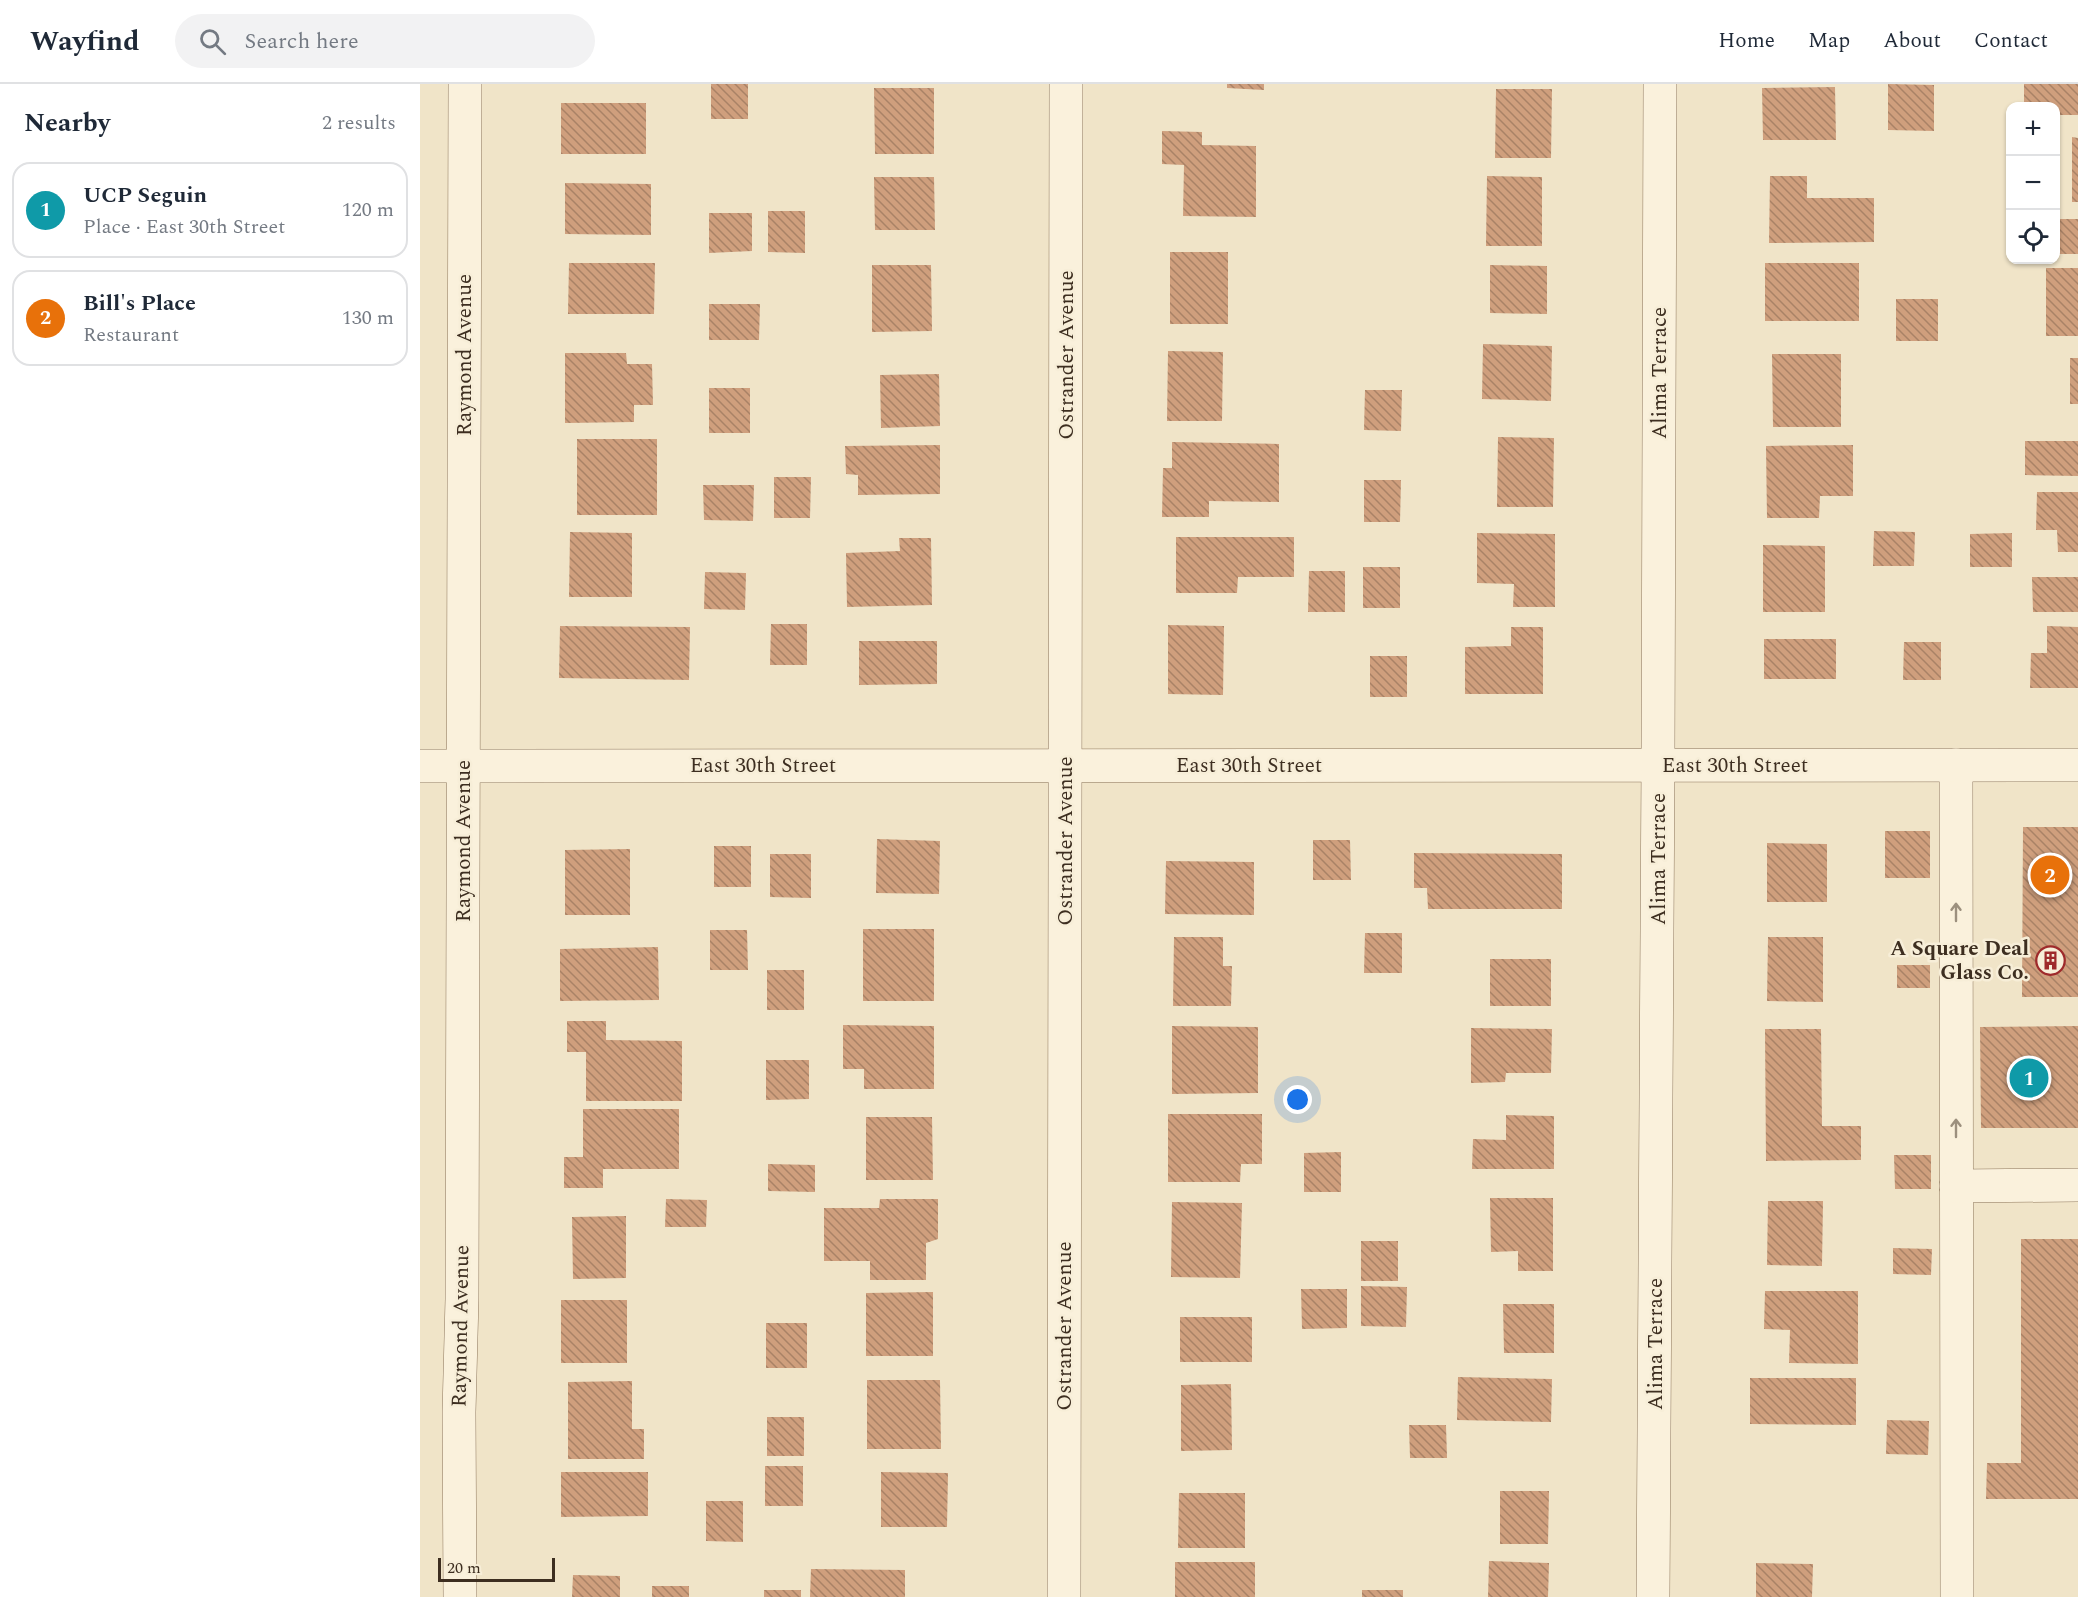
<!DOCTYPE html>
<html lang="en">
<head>
<meta charset="utf-8">
<style>
  :root { --surface:#fff; --page:#f2f2f3; --text:#1f2937; --muted:#747a83; --line:#e0e1e3; --accent:#ea580c }
  body { margin:0; font-family:Spectral,serif; background:var(--page); color:var(--text) }
  .controls { position:absolute; right:18px; top:18px; display:grid; overflow:hidden; border-radius:12px; box-shadow:0 2px 4px #0004 }
  .controls button { width:54px; height:54px; display:grid; place-items:center; padding:0; border:0; border-bottom:2px solid var(--line); background:var(--surface); color:var(--text); font:30px sans-serif }
  .scale { position:absolute; left:18px; bottom:15px; width:117px; box-sizing:border-box; padding-left:6px; border:3px solid #3d2e20; border-top:0; font-size:16px; line-height:21px; white-space:nowrap; color:#3d2e20; -webkit-text-stroke:4px #f7eed8; paint-order:stroke }
  .you { position:absolute; left:878px; top:1016px; width:21px; height:21px; margin:-15px; border:4px solid #fff; border-radius:50%; background:#1a73e8; box-shadow:0 0 0 9px #1a73e833 }
  .badge { display:grid; place-items:center; width:39px; height:39px; border-radius:50%; background:var(--accent); color:#fff; font-size:20px; font-weight:700 }
  .pin { position:absolute; translate:-50% -50%; border:3px solid #fff; box-shadow:0 2px 6px #0006 }
  .list { margin:0; padding:0; list-style:none }
  h2 { display:flex; justify-content:space-between; align-items:center; height:78px; margin:0; padding:0 24px; font-size:26px }
  h2 small { font-size:20px; font-weight:400; color:var(--muted) }
  .list li { display:grid; grid-template-columns:39px 1fr auto; gap:18px; align-items:center; box-sizing:border-box; height:96px; margin:0 12px 12px; padding:0 12px; border:2px solid var(--line); border-radius:18px }
  .list b { display:block; font-size:22px; white-space:nowrap }
  .list p { margin:0; font-size:20px; white-space:nowrap; color:var(--muted) }
  .list em { font-size:20px; font-style:normal; color:var(--muted) }
  .icon { flex:none; width:33px; height:33px; fill:none; stroke:currentColor; stroke-width:2; stroke-linecap:round; stroke-linejoin:round }
  .map { position:relative; flex:none; width:1658px; height:1513px; overflow:hidden }
  header { display:flex; align-items:center; gap:36px; box-sizing:border-box; height:84px; padding:0 30px; background:var(--surface); border-bottom:2px solid var(--line) }
  header strong { font-size:28px }
  nav { display:flex; gap:33px; margin-inline-start:auto; font-size:21px }
  .search { width:420px; height:54px; background:var(--page); display:flex; align-items:center; gap:15px; box-sizing:border-box; padding:0 21px; border-radius:33px; color:var(--muted); font-size:22px }
  main { display:flex }
  aside { flex:1; background:var(--surface) }
  .map>svg:first-child { display:block }
  .building { fill:url(#building-back-hatch) }
  .lines { fill:none; stroke-linecap:round; stroke-linejoin:round }
  .minor-casing { stroke:#8d765c; stroke-width:34 }
  .minor { stroke:#faf1dc; stroke-width:33 }
  .oneway { stroke:#9c907e }
  .labels { text-anchor:middle; stroke-width:5; stroke-linejoin:round; paint-order:stroke }
  .street-label { font-size:21px; fill:#3d2e20; stroke:#f7eed8 }
  .poi-label { font-size:21px; font-weight:bold; fill:#3d2e20; stroke:#f7eed8; text-anchor:end }
</style>
</head>
<body>
<header>
<strong>Wayfind</strong>
<div class="search"><svg class="icon" aria-label="search" viewBox="0 0 24 24"><circle cx="10" cy="10" r="6"/><path d="M15 15l6 6"/></svg>Search here</div>
<nav><a>Home</a><a>Map</a><a>About</a><a>Contact</a></nav>
</header>
<main>
<aside>
<h2>Nearby<small>2 results</small></h2>
<ul class="list">
<li><span class="badge" style="background:#0f9aa8">1</span><div><b>UCP Seguin</b><p>Place · East 30th Street</p></div><em>120 m</em></li>
<li><span class="badge" style="background:#e8710a">2</span><div><b>Bill's Place</b><p>Restaurant</p></div><em>130 m</em></li>
</ul>
</aside>
<div class="map">
<svg width="1658" height="1513" viewBox="0 0 1658 1513">
  <defs>
    <pattern id="building-back-hatch" width="6" height="6" patternUnits="userSpaceOnUse" patternTransform="scale(1.5)"><rect width="6" height="6" fill="#cf9f7d"/><path d="M-1 5l2 2M0 0l6 6M5-1l2 2" fill="none" stroke="#a98266"/></pattern>
  </defs>
  <rect width="100%" height="100%" fill="#f0e4c8"/>
  <g class="building">
    <rect x="291" y="0" width="37" height="35"/>
    <path d="M 807,0 L 844,0 L 844,6 L 807,4 Z"/>
    <path d="M 1468,0 L 1514,1 L 1514,47 L 1468,46 Z"/>
    <path d="M 1604,0 L 1658,0 L 1658,31 L 1636,31 L 1636,22 L 1604,22 Z"/>
    <path d="M 1415,3 L 1416,56 L 1343,56 L 1342,4 Z"/>
    <path d="M 454,4 L 514,4 L 514,70 L 455,70 Z"/>
    <path d="M 1076,5 L 1132,5 L 1131,74 L 1075,74 Z"/>
    <rect x="141" y="19" width="85" height="51"/>
    <path d="M 742,47 L 782,48 L 782,61 L 836,62 L 836,133 L 763,132 L 764,81 L 742,80 Z"/>
    <path d="M 1652,53 L 1658,54 L 1658,118 L 1652,118 Z"/>
    <path d="M 1067,92 L 1122,93 L 1122,162 L 1066,162 Z"/>
    <path d="M 1350,92 L 1387,92 L 1387,114 L 1454,114 L 1454,158 L 1349,159 Z"/>
    <path d="M 454,93 L 514,93 L 515,146 L 455,146 Z"/>
    <path d="M 145,99 L 231,100 L 231,151 L 145,150 Z"/>
    <path d="M 348,127 L 385,127 L 385,169 L 348,168 Z"/>
    <path d="M 289,129 L 332,129 L 332,167 L 289,169 Z"/>
    <rect x="1636" y="135" width="22" height="35"/>
    <rect x="750" y="168" width="58" height="72"/>
    <path d="M 149,179 L 235,179 L 234,230 L 148,230 Z"/>
    <rect x="1345" y="179" width="94" height="58"/>
    <path d="M 452,181 L 511,181 L 512,247 L 452,248 Z"/>
    <path d="M 1070,181 L 1127,182 L 1127,230 L 1070,229 Z"/>
    <rect x="1626" y="184" width="32" height="68"/>
    <rect x="1476" y="215" width="42" height="42"/>
    <path d="M 289,220 L 340,220 L 339,256 L 289,256 Z"/>
    <path d="M 1063,260 L 1132,262 L 1131,317 L 1062,315 Z"/>
    <path d="M 748,267 L 803,268 L 802,337 L 747,337 Z"/>
    <path d="M 145,269 L 206,269 L 207,280 L 232,280 L 233,321 L 214,321 L 214,338 L 145,339 Z"/>
    <path d="M 1352,270 L 1421,270 L 1421,343 L 1353,343 Z"/>
    <rect x="1650" y="274" width="8" height="46"/>
    <path d="M 519,290 L 520,342 L 461,344 L 460,291 Z"/>
    <rect x="289" y="304" width="41" height="45"/>
    <path d="M 945,306 L 982,306 L 981,347 L 944,346 Z"/>
    <path d="M 1078,353 L 1134,354 L 1133,423 L 1077,423 Z"/>
    <rect x="157" y="355" width="80" height="76"/>
    <path d="M 1605,357 L 1658,357 L 1658,392 L 1605,391 Z"/>
    <path d="M 752,358 L 859,360 L 859,418 L 789,417 L 789,433 L 742,433 L 743,384 L 752,384 Z"/>
    <path d="M 520,361 L 520,410 L 438,411 L 438,391 L 426,390 L 425,362 Z"/>
    <path d="M 1433,361 L 1433,412 L 1400,412 L 1399,434 L 1347,434 L 1346,362 Z"/>
    <path d="M 354,393 L 391,393 L 390,434 L 354,434 Z"/>
    <path d="M 944,396 L 981,396 L 980,438 L 944,438 Z"/>
    <path d="M 283,401 L 334,401 L 333,437 L 284,436 Z"/>
    <path d="M 1617,408 L 1658,408 L 1658,468 L 1638,468 L 1637,446 L 1616,446 Z"/>
    <path d="M 1454,447 L 1495,448 L 1494,482 L 1453,482 Z"/>
    <path d="M 150,448 L 212,449 L 212,513 L 149,513 Z"/>
    <path d="M 1057,449 L 1135,450 L 1135,523 L 1093,523 L 1094,500 L 1057,499 Z"/>
    <path d="M 1592,449 L 1592,483 L 1550,483 L 1550,450 Z"/>
    <path d="M 756,453 L 874,453 L 874,493 L 818,493 L 817,509 L 756,509 Z"/>
    <path d="M 479,454 L 511,454 L 512,521 L 427,523 L 426,469 L 480,467 Z"/>
    <path d="M 1343,461 L 1405,462 L 1405,528 L 1343,528 Z"/>
    <rect x="943" y="483" width="37" height="41"/>
    <path d="M 889,487 L 925,487 L 925,528 L 888,528 Z"/>
    <path d="M 285,488 L 326,489 L 325,526 L 284,525 Z"/>
    <path d="M 1612,493 L 1658,493 L 1658,528 L 1613,528 Z"/>
    <path d="M 351,540 L 387,540 L 387,581 L 350,581 Z"/>
    <path d="M 748,541 L 804,542 L 803,611 L 748,610 Z"/>
    <path d="M 140,542 L 270,543 L 269,596 L 139,594 Z"/>
    <path d="M 1627,542 L 1658,543 L 1658,604 L 1610,604 L 1611,569 L 1627,569 Z"/>
    <path d="M 1091,543 L 1123,543 L 1123,610 L 1045,610 L 1045,563 L 1091,562 Z"/>
    <rect x="1344" y="555" width="72" height="40"/>
    <path d="M 439,557 L 517,557 L 517,600 L 439,601 Z"/>
    <path d="M 1484,558 L 1521,558 L 1521,596 L 1483,596 Z"/>
    <rect x="950" y="572" width="37" height="41"/>
    <path d="M 1603,743 L 1658,743 L 1658,913 L 1602,913 Z"/>
    <rect x="1465" y="747" width="45" height="47"/>
    <path d="M 457,755 L 520,757 L 519,810 L 456,809 Z"/>
    <path d="M 893,756 L 930,756 L 931,796 L 893,796 Z"/>
    <path d="M 1347,759 L 1407,760 L 1407,818 L 1347,818 Z"/>
    <rect x="294" y="762" width="37" height="41"/>
    <path d="M 210,765 L 210,831 L 145,831 L 145,766 Z"/>
    <path d="M 994,769 L 1142,770 L 1142,825 L 1008,825 L 1007,804 L 994,804 Z"/>
    <path d="M 350,770 L 391,770 L 391,814 L 350,813 Z"/>
    <path d="M 746,777 L 834,778 L 834,831 L 745,830 Z"/>
    <rect x="443" y="845" width="71" height="72"/>
    <path d="M 290,846 L 327,846 L 328,886 L 290,886 Z"/>
    <path d="M 945,849 L 982,849 L 982,889 L 944,889 Z"/>
    <path d="M 754,853 L 803,853 L 803,882 L 812,882 L 811,922 L 753,922 Z"/>
    <path d="M 1348,853 L 1403,853 L 1403,918 L 1347,917 Z"/>
    <path d="M 238,863 L 239,916 L 140,917 L 140,865 Z"/>
    <rect x="1070" y="875" width="61" height="47"/>
    <rect x="1477" y="881" width="33" height="23"/>
    <rect x="347" y="886" width="37" height="40"/>
    <path d="M 147,937 L 186,937 L 186,956 L 262,957 L 262,1017 L 166,1017 L 166,968 L 147,968 Z"/>
    <path d="M 423,941 L 514,942 L 514,1005 L 444,1005 L 444,985 L 423,985 Z"/>
    <path d="M 752,942 L 838,943 L 838,1009 L 752,1010 Z"/>
    <path d="M 1658,942 L 1658,1044 L 1561,1044 L 1560,943 Z"/>
    <path d="M 1051,944 L 1132,945 L 1131,989 L 1086,989 L 1085,998 L 1051,999 Z"/>
    <path d="M 1345,945 L 1401,945 L 1402,1042 L 1441,1042 L 1441,1076 L 1346,1077 Z"/>
    <path d="M 346,976 L 389,976 L 389,1015 L 346,1016 Z"/>
    <path d="M 163,1025 L 259,1025 L 259,1085 L 183,1085 L 183,1104 L 144,1104 L 144,1073 L 163,1073 Z"/>
    <path d="M 748,1030 L 842,1030 L 842,1080 L 821,1080 L 820,1098 L 748,1098 Z"/>
    <path d="M 1086,1031 L 1134,1032 L 1134,1085 L 1052,1085 L 1053,1055 L 1086,1056 Z"/>
    <path d="M 446,1033 L 512,1033 L 513,1096 L 446,1096 Z"/>
    <path d="M 921,1068 L 921,1108 L 884,1108 L 884,1069 Z"/>
    <path d="M 1474,1071 L 1511,1071 L 1511,1105 L 1475,1105 Z"/>
    <path d="M 348,1080 L 395,1081 L 395,1108 L 348,1107 Z"/>
    <path d="M 1070,1114 L 1133,1114 L 1133,1187 L 1098,1187 L 1098,1167 L 1071,1168 Z"/>
    <path d="M 246,1115 L 287,1116 L 286,1143 L 245,1143 Z"/>
    <path d="M 460,1115 L 518,1115 L 518,1155 L 506,1159 L 506,1196 L 450,1196 L 450,1177 L 404,1177 L 404,1124 L 459,1124 Z"/>
    <path d="M 1348,1117 L 1403,1117 L 1402,1182 L 1347,1181 Z"/>
    <path d="M 752,1118 L 822,1119 L 820,1194 L 751,1193 Z"/>
    <path d="M 206,1132 L 206,1194 L 153,1195 L 152,1133 Z"/>
    <path d="M 1601,1155 L 1658,1155 L 1658,1415 L 1566,1415 L 1567,1379 L 1601,1379 Z"/>
    <rect x="941" y="1157" width="37" height="40"/>
    <path d="M 1473,1164 L 1512,1165 L 1511,1191 L 1473,1190 Z"/>
    <path d="M 941,1202 L 987,1203 L 986,1243 L 941,1242 Z"/>
    <path d="M 881,1205 L 927,1205 L 927,1244 L 882,1245 Z"/>
    <path d="M 1345,1207 L 1438,1207 L 1438,1280 L 1369,1279 L 1370,1246 L 1344,1245 Z"/>
    <path d="M 513,1208 L 513,1272 L 446,1272 L 446,1209 Z"/>
    <rect x="141" y="1216" width="66" height="63"/>
    <path d="M 1083,1220 L 1134,1220 L 1134,1269 L 1084,1269 Z"/>
    <rect x="760" y="1233" width="72" height="45"/>
    <rect x="346" y="1239" width="41" height="45"/>
    <path d="M 1038,1293 L 1132,1295 L 1131,1338 L 1037,1336 Z"/>
    <path d="M 1330,1294 L 1436,1294 L 1436,1341 L 1330,1340 Z"/>
    <path d="M 447,1296 L 520,1296 L 521,1365 L 447,1365 Z"/>
    <path d="M 212,1297 L 212,1345 L 224,1345 L 224,1375 L 148,1375 L 148,1298 Z"/>
    <path d="M 811,1300 L 812,1366 L 761,1367 L 761,1301 Z"/>
    <rect x="347" y="1333" width="37" height="39"/>
    <path d="M 1467,1336 L 1509,1337 L 1508,1371 L 1466,1370 Z"/>
    <path d="M 989,1341 L 1026,1341 L 1027,1374 L 990,1374 Z"/>
    <rect x="345" y="1382" width="38" height="40"/>
    <path d="M 141,1388 L 228,1388 L 228,1432 L 141,1433 Z"/>
    <path d="M 461,1388 L 528,1389 L 527,1443 L 461,1443 Z"/>
    <path d="M 1080,1407 L 1129,1407 L 1128,1460 L 1080,1460 Z"/>
    <path d="M 759,1409 L 825,1409 L 825,1464 L 758,1464 Z"/>
    <path d="M 286,1417 L 323,1417 L 323,1458 L 286,1457 Z"/>
    <path d="M 1069,1477 L 1129,1479 L 1128,1513 L 1068,1513 Z"/>
    <rect x="755" y="1478" width="80" height="35"/>
    <path d="M 1336,1479 L 1393,1480 L 1392,1513 L 1336,1513 Z"/>
    <path d="M 391,1485 L 485,1486 L 485,1513 L 390,1513 Z"/>
    <path d="M 153,1491 L 200,1492 L 200,1513 L 152,1513 Z"/>
    <rect x="232" y="1502" width="37" height="11"/>
    <rect x="344" y="1506" width="37" height="7"/>
    <rect x="942" y="1506" width="41" height="7"/>
  </g>
  <g class="lines">
    <defs>
      <g id="minor">
        <path d="M 1536,681 L 1537,1513"/>
        <path d="M 0,682 L 1658,681"/>
        <path d="M 1536,1102 L 1658,1101"/>
        <path d="M 40,1513 L 39,1328 L 42,1215 L 45,0"/>
        <path d="M 644,1513 L 646,0"/>
        <path d="M 1233,1513 L 1238,681 L 1240,0"/>
      </g>
    </defs>
    <use href="#minor" class="minor-casing"/>
    <use href="#minor" class="minor"/>
  </g>
  <defs><path id="oneway-shaft" d="M-6 0H5M1.5-3L5.5 0L1.5 3" fill="none" stroke-width="1.6" stroke-linecap="round" stroke-linejoin="round" transform="scale(1.5)"/></defs>
  <g class="oneway">
    <use href="#oneway-shaft" transform="translate(1536 828) rotate(-90)"/>
    <use href="#oneway-shaft" transform="translate(1536 1044) rotate(-90)"/>
  </g>
  <defs>
    <symbol id="building-ring" viewBox="-11 -11 22 22"><circle r="9.5" fill="#f7eed8" stroke="#9e2a2b" stroke-width="1.5"/><path d="M-4-6H4V6H1V3H-1V6H-4ZM-2.5-4.3h1.7v1.8h-1.7ZM.8-4.3h1.7v1.8H.8ZM-2.5-1h1.7V.8h-1.7ZM.8-1h1.7V.8H.8Z" fill="#9e2a2b"/></symbol>
  </defs>
  <g fill-rule="evenodd">
    <use href="#building-ring" x="1614" y="860" width="33" height="33"/>
  </g>
  <g class="labels">
    <g class="street-label">
      <text transform="translate(44 271) rotate(-90)" y="7">Raymond Avenue</text>
      <text transform="translate(646 271) rotate(-90)" y="7">Ostrander Avenue</text>
      <text transform="translate(1239 289) rotate(-90)" y="7">Alima Terrace</text>
      <text x="343" y="688">East 30th Street</text>
      <text x="829" y="688">East 30th Street</text>
      <text x="1315" y="688">East 30th Street</text>
      <text transform="translate(43 757) rotate(-90)" y="7">Raymond Avenue</text>
      <text transform="translate(645 757) rotate(-90)" y="7">Ostrander Avenue</text>
      <text transform="translate(1238 775) rotate(-90)" y="7">Alima Terrace</text>
      <text transform="translate(40 1242) rotate(-89)" y="7">Raymond Avenue</text>
      <text transform="translate(644 1242) rotate(-90)" y="7">Ostrander Avenue</text>
      <text transform="translate(1235 1260) rotate(-90)" y="7">Alima Terrace</text>
    </g>
    <g class="poi-label">
      <text x="1609" y="871">A Square Deal<tspan x="1609" dy="24">Glass Co.</tspan></text>
    </g>
  </g>
</svg>
<div class="controls">
<button>+</button>
<button>−</button>
<button><svg class="icon" aria-label="locate" viewBox="0 0 24 24"><circle cx="12" cy="12" r="6"/><path d="M12 2v4M12 18v4M2 12h4M18 12h4"/></svg></button>
</div>
<div class="scale">20 m</div>
<div class="you"></div>
<div class="pin badge" style="left:1609px;top:994px;background:#0f9aa8">1</div>
<div class="pin badge" style="left:1630px;top:791px;background:#e8710a">2</div>
</div>
</main>
</body>
</html>
